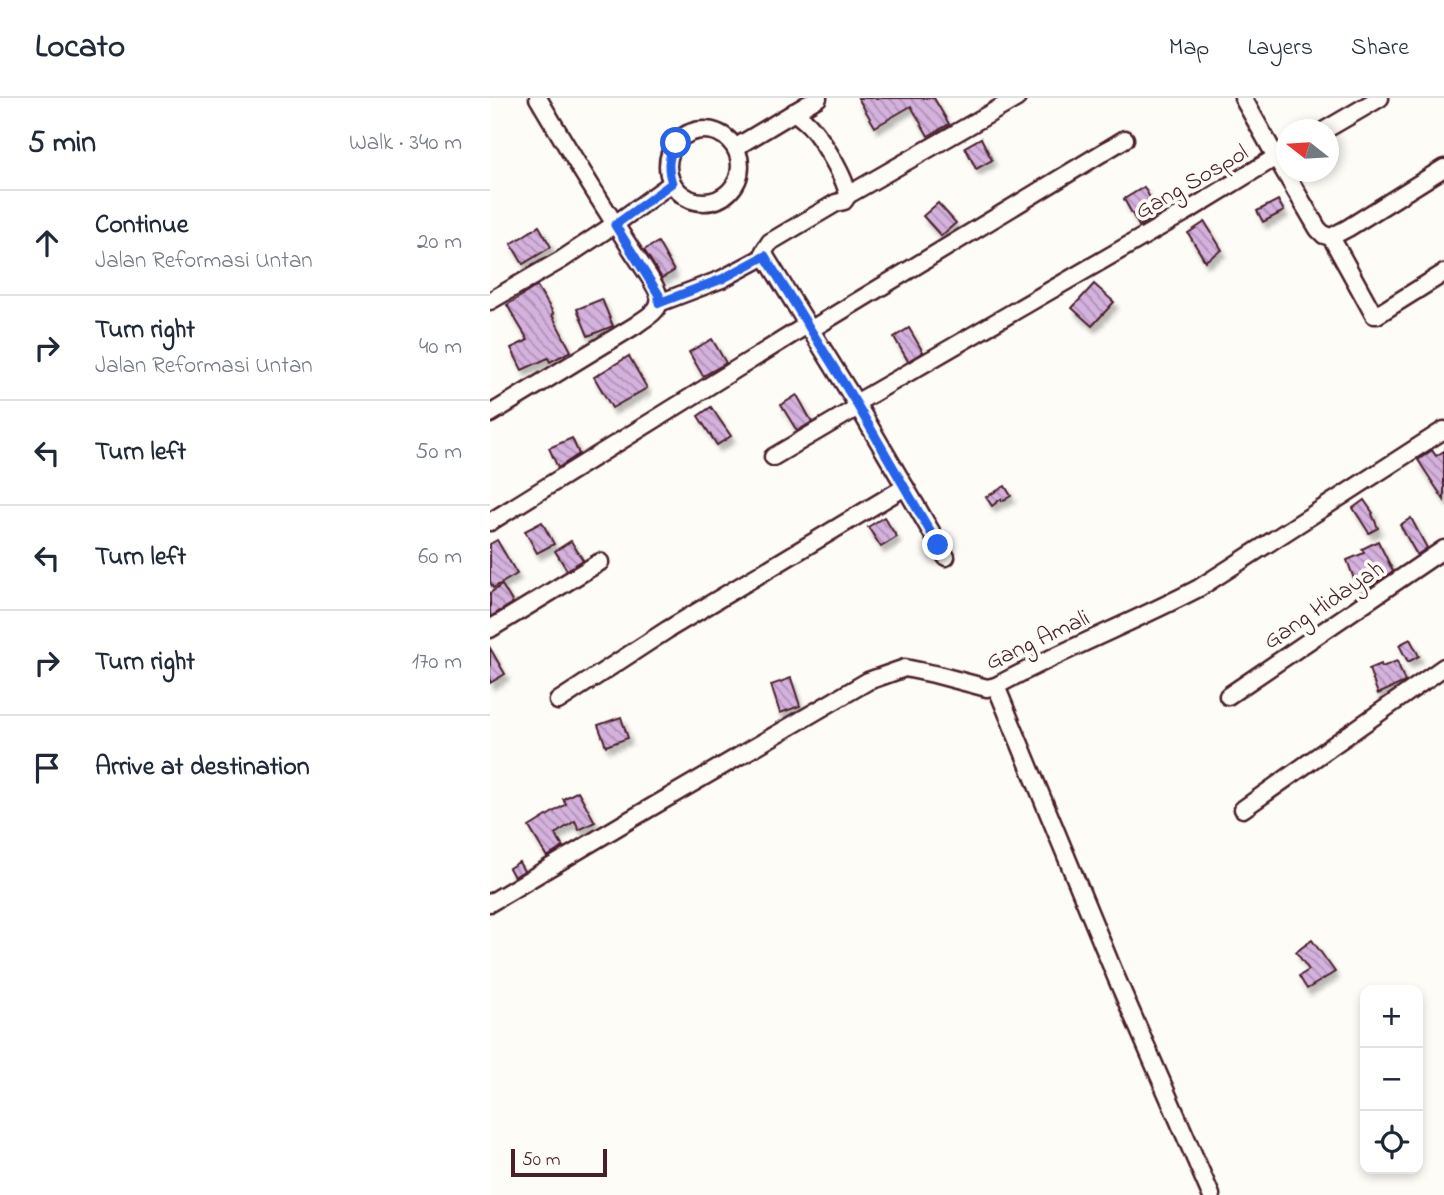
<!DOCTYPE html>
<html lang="en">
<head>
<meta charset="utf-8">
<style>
  :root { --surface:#fff; --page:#f6f6f7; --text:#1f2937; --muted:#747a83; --line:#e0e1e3 }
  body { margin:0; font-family:"Indie Flower",sans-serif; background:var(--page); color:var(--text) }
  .controls { position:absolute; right:21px; bottom:21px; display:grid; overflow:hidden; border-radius:14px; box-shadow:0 4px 10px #0003 }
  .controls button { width:63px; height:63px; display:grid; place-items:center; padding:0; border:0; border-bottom:2px solid var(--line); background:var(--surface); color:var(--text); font:35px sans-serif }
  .compass { position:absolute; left:786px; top:21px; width:63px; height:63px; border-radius:50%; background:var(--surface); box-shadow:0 4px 10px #0003; rotate:287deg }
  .scale { position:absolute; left:21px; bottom:18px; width:96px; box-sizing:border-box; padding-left:7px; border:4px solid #4a1f2b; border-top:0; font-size:19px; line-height:24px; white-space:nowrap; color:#4a1f2b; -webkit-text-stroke:5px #fdfcf7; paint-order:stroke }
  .stop { position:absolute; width:21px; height:21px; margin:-16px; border:5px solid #2563eb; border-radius:50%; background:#fff }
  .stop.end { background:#2563eb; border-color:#fff; box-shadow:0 2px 7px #0008 }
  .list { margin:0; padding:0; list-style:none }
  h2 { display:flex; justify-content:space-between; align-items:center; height:91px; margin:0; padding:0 28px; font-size:30px }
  h2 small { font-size:23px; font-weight:400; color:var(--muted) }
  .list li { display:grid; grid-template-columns:46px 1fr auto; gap:21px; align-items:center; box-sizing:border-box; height:105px; padding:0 28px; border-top:2px solid var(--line) }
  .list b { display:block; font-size:26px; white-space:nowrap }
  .list p { margin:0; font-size:23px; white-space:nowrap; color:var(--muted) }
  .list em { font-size:23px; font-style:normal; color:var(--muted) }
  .icon { flex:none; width:38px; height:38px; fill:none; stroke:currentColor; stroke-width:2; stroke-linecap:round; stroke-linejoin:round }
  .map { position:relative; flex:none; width:954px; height:1097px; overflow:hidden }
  header { display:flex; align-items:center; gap:42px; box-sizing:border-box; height:98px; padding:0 35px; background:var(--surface); border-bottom:2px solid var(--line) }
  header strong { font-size:33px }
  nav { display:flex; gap:38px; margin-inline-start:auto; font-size:24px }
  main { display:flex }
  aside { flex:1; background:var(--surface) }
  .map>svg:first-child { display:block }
  .building { fill:url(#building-back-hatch); stroke:#4a1f2b; stroke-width:2; filter:url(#shadow) }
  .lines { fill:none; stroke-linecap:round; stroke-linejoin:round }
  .minor-casing { stroke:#4a1f2b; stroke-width:21 }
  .minor { stroke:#fdfcf7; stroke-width:16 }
  .route { stroke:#2563eb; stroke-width:9 }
  .labels { text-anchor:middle; stroke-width:7; stroke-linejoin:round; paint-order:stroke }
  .street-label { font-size:24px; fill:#4a1f2b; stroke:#fdfcf7 }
</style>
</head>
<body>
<header>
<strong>Locato</strong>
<nav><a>Map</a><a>Layers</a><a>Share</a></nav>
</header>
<main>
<aside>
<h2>5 min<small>Walk · 340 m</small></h2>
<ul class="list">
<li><svg class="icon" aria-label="ahead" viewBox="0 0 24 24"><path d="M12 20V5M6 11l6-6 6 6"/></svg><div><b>Continue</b><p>Jalan Reformasi Untan</p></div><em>20 m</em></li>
<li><svg class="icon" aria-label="right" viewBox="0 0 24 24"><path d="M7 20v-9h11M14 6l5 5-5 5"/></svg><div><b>Turn right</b><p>Jalan Reformasi Untan</p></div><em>40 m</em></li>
<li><svg class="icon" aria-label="left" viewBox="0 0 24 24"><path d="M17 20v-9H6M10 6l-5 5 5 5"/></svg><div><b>Turn left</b></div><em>50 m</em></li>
<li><svg class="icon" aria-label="left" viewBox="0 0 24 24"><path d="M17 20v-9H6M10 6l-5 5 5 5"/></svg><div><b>Turn left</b></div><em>60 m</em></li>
<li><svg class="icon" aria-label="right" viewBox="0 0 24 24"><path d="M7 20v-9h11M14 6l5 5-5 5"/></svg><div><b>Turn right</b></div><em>170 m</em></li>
<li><svg class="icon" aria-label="arrive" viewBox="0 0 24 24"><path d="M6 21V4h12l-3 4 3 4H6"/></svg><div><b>Arrive at destination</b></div></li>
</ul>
</aside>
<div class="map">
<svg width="954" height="1097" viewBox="0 0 954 1097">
  <defs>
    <pattern id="building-back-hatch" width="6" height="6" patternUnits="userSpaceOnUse" patternTransform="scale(1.75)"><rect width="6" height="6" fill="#d4b2dd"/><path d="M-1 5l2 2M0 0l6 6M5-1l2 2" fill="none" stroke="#ae90b3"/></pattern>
    <filter id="shadow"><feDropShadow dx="3.5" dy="6" stdDeviation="2" flood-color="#0004"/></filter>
  </defs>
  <rect width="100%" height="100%" fill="#fdfcf7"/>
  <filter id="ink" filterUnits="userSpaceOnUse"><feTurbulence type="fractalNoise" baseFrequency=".0143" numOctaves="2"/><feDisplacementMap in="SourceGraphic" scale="14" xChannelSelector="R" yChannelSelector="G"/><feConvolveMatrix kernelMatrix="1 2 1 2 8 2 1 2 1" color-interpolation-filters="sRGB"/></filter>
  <g filter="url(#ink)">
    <g class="building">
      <path d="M 368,0 L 444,0 L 459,26 L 438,38 L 421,8 L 385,29 Z"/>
      <path d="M 491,40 L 502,62 L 486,71 L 475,49 Z"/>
      <path d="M 654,89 L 669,116 L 649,128 L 634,101 Z"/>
      <path d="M 788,102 L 794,113 L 773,124 L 767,113 Z"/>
      <path d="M 448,105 L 466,125 L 451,138 L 433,118 Z"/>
      <path d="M 715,124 L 732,152 L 715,163 L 698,135 Z"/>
      <path d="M 49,128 L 61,149 L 33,166 L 21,146 Z"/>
      <path d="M 168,144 L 184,173 L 172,180 L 154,152 Z"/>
      <path d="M 604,186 L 624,204 L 602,228 L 582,210 Z"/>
      <path d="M 47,188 L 64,216 L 62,217 L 81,253 L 60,264 L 58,260 L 32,272 L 21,250 L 38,242 L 17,207 Z"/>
      <path d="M 112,201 L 123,228 L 98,238 L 87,211 Z"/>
      <path d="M 419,230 L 433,254 L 418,263 L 404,239 Z"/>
      <path d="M 222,241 L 236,265 L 213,278 L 199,254 Z"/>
      <path d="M 139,258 L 157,290 L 122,310 L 104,279 Z"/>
      <path d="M 307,297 L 322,324 L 307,333 L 291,307 Z"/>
      <path d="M 221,309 L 241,338 L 227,347 L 208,318 Z"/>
      <path d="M 82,340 L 89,356 L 68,370 L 59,350 Z"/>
      <path d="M 942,352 L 946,358 L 954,353 L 954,402 L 928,362 Z"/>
      <path d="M 515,388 L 521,398 L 512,403 L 511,401 L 502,408 L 496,399 Z"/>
      <path d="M 874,402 L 883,415 L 882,416 L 888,430 L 879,435 L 863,410 Z"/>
      <path d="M 394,419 L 407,439 L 391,449 L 378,429 Z"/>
      <path d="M 921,420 L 937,450 L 927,457 L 910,427 Z"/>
      <path d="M 52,424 L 64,446 L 47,455 L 35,433 Z"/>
      <path d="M 7,442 L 27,476 L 3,490 L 0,484 L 0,446 Z"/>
      <path d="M 81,443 L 93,462 L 77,472 L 65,453 Z"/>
      <path d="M 888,443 L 903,473 L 888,483 L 887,481 L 867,489 L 857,462 L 874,455 L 872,451 Z"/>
      <path d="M 12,487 L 23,505 L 0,519 L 0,495 Z"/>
      <path d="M 920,541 L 929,558 L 918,564 L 909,547 Z"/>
      <path d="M 0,550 L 15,576 L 0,585 Z"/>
      <path d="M 907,563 L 915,584 L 888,596 L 879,571 L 891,566 L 892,569 Z"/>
      <path d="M 301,580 L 310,608 L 290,615 L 281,587 Z"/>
      <path d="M 131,619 L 138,640 L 116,648 L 108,627 Z"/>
      <path d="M 88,693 L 105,724 L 89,732 L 85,723 L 65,736 L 73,749 L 57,759 L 39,729 L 76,706 L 73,701 Z"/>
      <path d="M 29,764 L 34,773 L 24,779 L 19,770 Z"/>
      <path d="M 822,842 L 845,874 L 817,891 L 809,878 L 819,872 L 806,854 Z"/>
    </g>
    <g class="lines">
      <defs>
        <g id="minor">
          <path d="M 304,14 C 310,19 316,23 321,29 C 333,43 355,79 358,97 L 354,103 L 346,105 L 280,144 L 274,153 L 275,158 L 366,305 L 456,459"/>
          <circle cx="214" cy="68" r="36"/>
          <path d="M 835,32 L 890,0"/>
          <path d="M 246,49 L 328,0"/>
          <path d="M 796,53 L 786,59 L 828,131 L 834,137 L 841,139 L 858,130 L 954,70"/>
          <path d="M 358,97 L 527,0"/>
          <path d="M 841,139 L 884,217 L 887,217 L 954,175"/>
          <path d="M 0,203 L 71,162 L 125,126 L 182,85"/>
          <path d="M 169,205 L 232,181 L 275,158"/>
          <path d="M 320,232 L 635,41"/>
          <path d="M 366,305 L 701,111 L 786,59 L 753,0"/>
          <path d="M 0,316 L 146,227 C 153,221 167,215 169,205 C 172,196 156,174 151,166 C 115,112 81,56 48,0"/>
          <path d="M 283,359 L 368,309"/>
          <path d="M 0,424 L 317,227"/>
          <path d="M 0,531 L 110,464"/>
          <path d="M 506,588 L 626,879 L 721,1097"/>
          <path d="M 738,598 L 954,451"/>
          <path d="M 68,603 L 177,532 L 415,389"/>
          <path d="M 753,711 L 954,569"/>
          <path d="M 0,805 L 136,724 L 378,583 L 415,570 L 444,576 L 497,590 L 506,588 C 572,552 642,525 709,490 L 954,332"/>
        </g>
      </defs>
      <use href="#minor" class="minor-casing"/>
      <use href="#minor" class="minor"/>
    </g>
  </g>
  <g class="lines" filter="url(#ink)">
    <path class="route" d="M 186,45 C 178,59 177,69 182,85 L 125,127 L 169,197 L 169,205 L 232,181 L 275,158 L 366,305 L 448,447"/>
  </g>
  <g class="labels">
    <g class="street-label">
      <text transform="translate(701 83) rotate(-30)" y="8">Gang Sospol</text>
      <text transform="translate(833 506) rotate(-34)" y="8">Gang Hidayah</text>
      <text transform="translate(547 541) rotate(-25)" y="8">Gang Amali</text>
    </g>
  </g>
</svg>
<div class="controls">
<button>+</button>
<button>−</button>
<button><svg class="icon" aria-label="locate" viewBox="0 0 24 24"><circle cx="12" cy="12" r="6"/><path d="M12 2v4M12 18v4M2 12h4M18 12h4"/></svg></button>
</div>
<svg class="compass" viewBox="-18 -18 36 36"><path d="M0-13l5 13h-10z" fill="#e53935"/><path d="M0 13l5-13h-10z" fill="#747a83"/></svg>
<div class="scale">50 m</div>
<div class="stop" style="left:186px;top:45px"></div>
<div class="stop end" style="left:448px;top:447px"></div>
</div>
</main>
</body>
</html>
